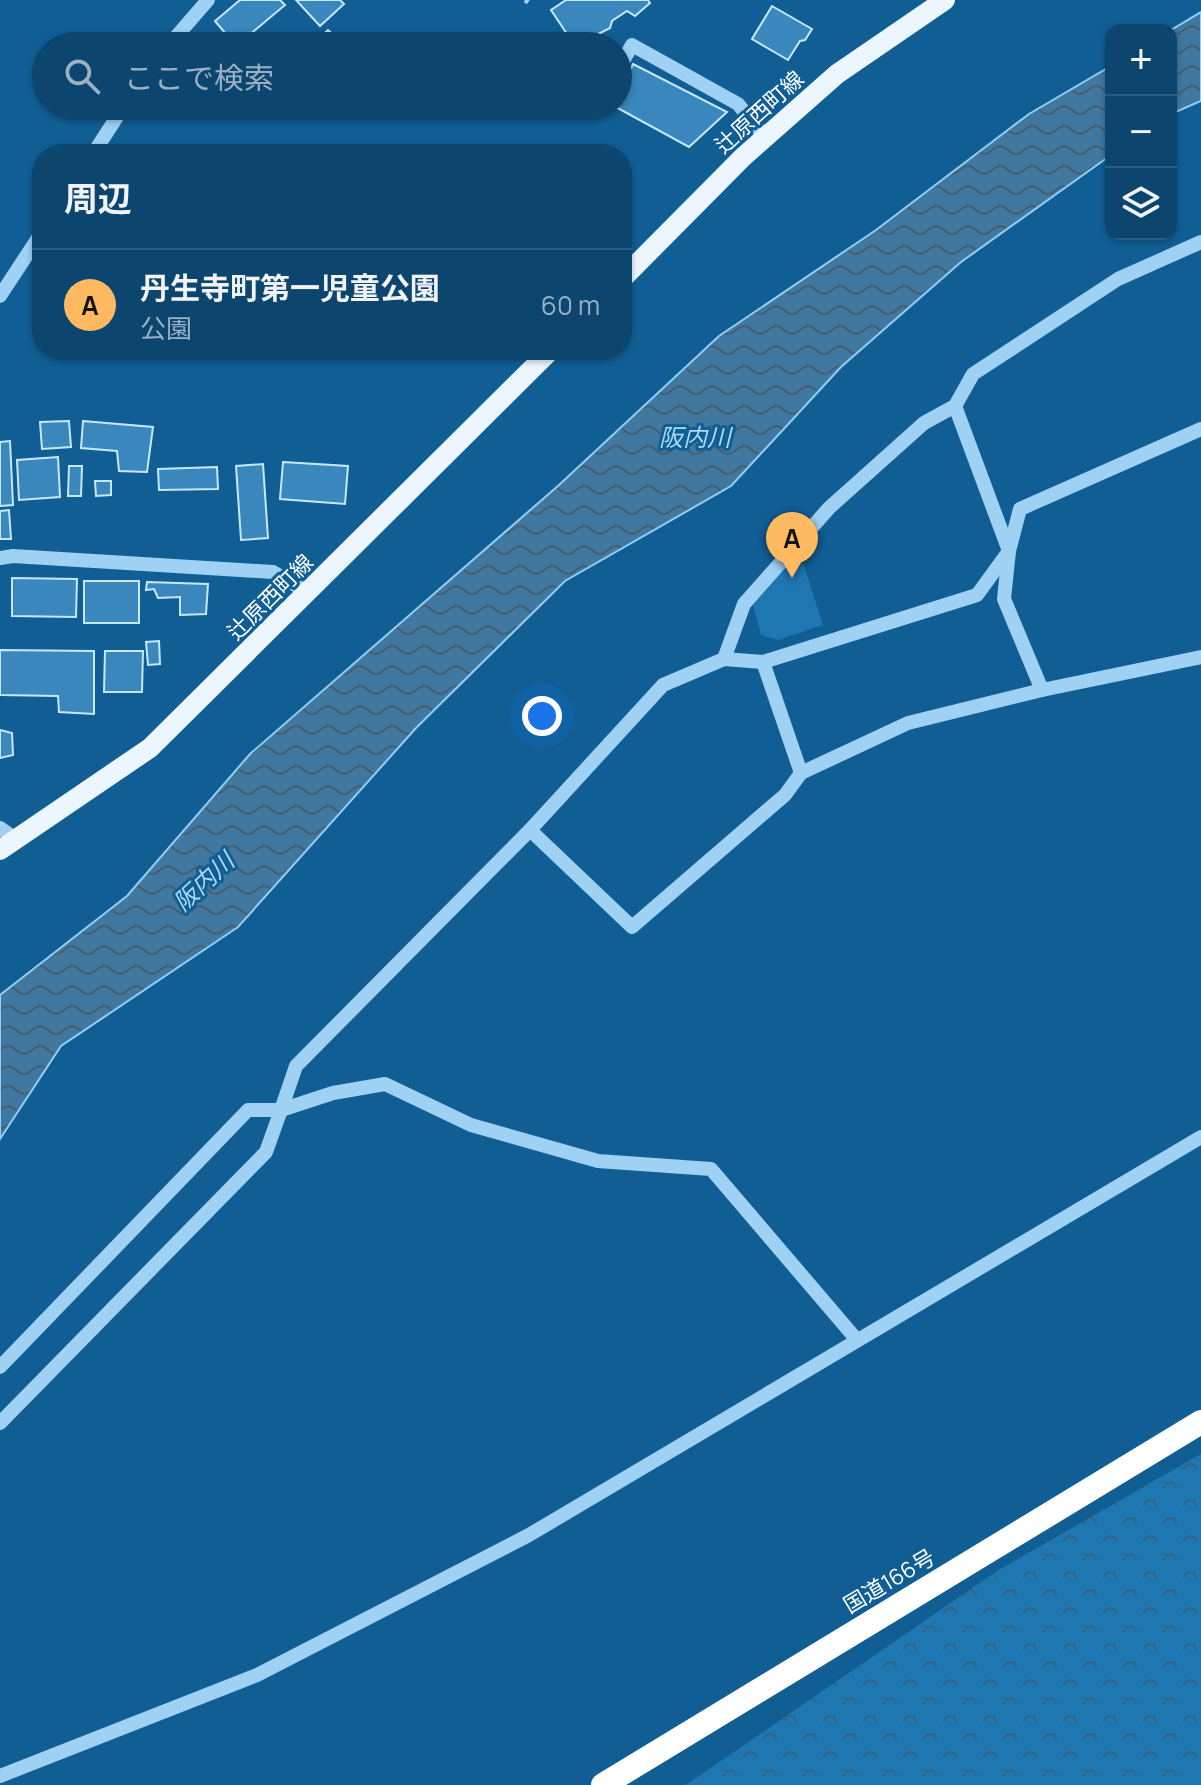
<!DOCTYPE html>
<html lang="ja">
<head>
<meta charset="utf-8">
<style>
  :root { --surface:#0c466f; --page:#1a5077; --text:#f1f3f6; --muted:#9ab1c3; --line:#2c5e82; --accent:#ffba61 }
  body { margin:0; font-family:Manrope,"Noto Sans JP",sans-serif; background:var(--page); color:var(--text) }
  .controls { position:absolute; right:24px; top:24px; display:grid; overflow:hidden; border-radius:16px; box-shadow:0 2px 6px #0004 }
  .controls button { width:72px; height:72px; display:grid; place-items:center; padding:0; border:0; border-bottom:2px solid var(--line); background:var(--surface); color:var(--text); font:40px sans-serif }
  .you { position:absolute; left:542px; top:716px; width:28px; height:28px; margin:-20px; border:6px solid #fff; border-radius:50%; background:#1a73e8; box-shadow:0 0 0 12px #1a73e833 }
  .badge { display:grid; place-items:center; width:52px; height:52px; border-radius:50%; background:var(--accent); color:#111; font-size:26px; font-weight:700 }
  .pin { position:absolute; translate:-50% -66px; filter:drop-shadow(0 2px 4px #0008) }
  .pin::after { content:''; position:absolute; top:42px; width:28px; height:24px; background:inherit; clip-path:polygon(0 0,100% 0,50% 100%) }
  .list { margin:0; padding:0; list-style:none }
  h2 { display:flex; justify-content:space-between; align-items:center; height:104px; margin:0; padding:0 32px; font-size:34px }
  h2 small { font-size:26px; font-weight:400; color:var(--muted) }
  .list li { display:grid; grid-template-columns:52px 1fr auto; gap:24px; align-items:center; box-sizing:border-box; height:112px; padding:0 32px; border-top:2px solid var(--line) }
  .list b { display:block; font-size:30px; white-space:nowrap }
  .list p { margin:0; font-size:26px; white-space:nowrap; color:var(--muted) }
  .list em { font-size:26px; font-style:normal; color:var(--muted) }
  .icon { flex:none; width:44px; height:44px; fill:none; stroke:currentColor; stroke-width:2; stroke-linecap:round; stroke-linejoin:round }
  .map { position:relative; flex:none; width:1201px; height:1785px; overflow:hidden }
  .search { position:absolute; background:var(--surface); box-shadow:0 2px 6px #0004; left:32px; top:32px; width:600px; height:88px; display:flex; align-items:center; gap:20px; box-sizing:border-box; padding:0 28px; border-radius:44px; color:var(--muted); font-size:30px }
  .panel { position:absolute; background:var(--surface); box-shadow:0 2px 6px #0004; left:32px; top:144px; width:600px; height:216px; border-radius:32px }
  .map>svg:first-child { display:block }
  .green { fill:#1f77b2 }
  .forest { fill:url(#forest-crowns) }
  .water { fill:url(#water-waves); stroke:#90cff7; stroke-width:2 }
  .building { fill:#3987bd; stroke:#c6e8fe; stroke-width:2 }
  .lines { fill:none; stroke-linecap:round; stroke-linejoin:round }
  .path { stroke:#9ed1f3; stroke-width:5; stroke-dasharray:4 6; stroke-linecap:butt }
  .minor { stroke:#9ed1f3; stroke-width:14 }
  .major { stroke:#ebf6ff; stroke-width:20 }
  .highway { stroke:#fff; stroke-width:24 }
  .labels { text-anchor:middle; stroke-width:6; stroke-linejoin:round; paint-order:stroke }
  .street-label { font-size:22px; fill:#fff; stroke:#105e94 }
  .water-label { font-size:24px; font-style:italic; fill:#aadbfa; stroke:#105e94 }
</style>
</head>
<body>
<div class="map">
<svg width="1201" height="1785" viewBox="0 0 1201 1785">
  <defs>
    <pattern id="forest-crowns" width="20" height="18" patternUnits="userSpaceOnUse" patternTransform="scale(2)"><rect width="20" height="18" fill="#1f77b2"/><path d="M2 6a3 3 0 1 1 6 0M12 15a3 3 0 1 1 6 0" fill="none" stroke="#36627f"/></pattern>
    <pattern id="water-waves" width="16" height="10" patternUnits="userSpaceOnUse" patternTransform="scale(2)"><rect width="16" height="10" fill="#40789f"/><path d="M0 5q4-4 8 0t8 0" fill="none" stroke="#476071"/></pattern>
  </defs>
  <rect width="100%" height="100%" fill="#105e94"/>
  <path class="green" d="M 799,550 L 823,625 L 778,640 L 761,635 L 753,605 Z"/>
  <path class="forest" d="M 1201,1454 L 1201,1785 L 686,1785 L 997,1571 Z"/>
  <g class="water">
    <path d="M 1201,12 L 1201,101 L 1171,114 L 1171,30 Z"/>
    <path d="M 1111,66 L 1111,155 L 961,262 L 841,367 L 731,486 L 565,581 L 416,728 L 238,927 L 61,1046 L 0,1139 L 0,995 L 127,896 L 250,754 L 559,485 L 719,336 L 876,230 L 1029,114 Z"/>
  </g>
  <g class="building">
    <path d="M 240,0 L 280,0 L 285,5 L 236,46 L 215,21 Z"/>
    <path d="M 296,0 L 340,0 L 344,4 L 320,26 Z"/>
    <path d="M 566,0 L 648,0 L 650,3 L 635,16 L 627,11 L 612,21 L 610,28 L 575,46 L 551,10 Z"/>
    <path d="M 772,6 L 812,29 L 805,40 L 800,41 L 788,60 L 752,39 Z"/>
    <path d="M 328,30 L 339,40 L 333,46 L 322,46 L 316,41 Z"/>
    <path d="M 633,64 L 727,112 L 689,147 L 614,106 L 618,106 L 618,96 Z"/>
    <path d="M 69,421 L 71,447 L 42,449 L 40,422 Z"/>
    <path d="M 83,421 L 153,427 L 147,472 L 119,471 L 117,451 L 81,448 Z"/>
    <path d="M 10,441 L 13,505 L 0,506 L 0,442 Z"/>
    <path d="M 58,457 L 60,497 L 19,500 L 17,460 Z"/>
    <path d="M 283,462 L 348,466 L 345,504 L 280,499 Z"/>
    <path d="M 263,464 L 268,538 L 241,540 L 236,466 Z"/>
    <path d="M 69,466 L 82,466 L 81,496 L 68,496 Z"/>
    <path d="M 217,467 L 218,489 L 159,490 L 158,469 Z"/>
    <path d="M 95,481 L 111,481 L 111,495 L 96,496 Z"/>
    <path d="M 9,510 L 11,539 L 0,539 L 0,511 Z"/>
    <path d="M 12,578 L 77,579 L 76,617 L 12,616 Z"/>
    <rect x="84" y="581" width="55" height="42"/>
    <path d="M 147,582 L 208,584 L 206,614 L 180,615 L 180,597 L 158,598 L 154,589 L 146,590 Z"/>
    <path d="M 159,641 L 160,664 L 148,665 L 146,642 Z"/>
    <path d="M 0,650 L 94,651 L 94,714 L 59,712 L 58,696 L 0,695 Z"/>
    <path d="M 105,651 L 143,651 L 142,692 L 104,692 Z"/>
    <path d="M 0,730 L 12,733 L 13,755 L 0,758 Z"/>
  </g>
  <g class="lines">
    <path class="path" d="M 525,0 L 531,4"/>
    <g class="minor">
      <path d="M 168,46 L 208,0"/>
      <path d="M 618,70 L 632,45 L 738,104 L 765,137"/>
      <path d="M 93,154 L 124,106"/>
      <path d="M 0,296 L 42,232"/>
      <path d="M 955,406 L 1009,551 L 1020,509 L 1201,429"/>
      <path d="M 1009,551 L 1004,599 L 1042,690"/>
      <path d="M 0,558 L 13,556 L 273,572 L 309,593"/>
      <path d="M 724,659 L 763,662 L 977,595 L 1009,551"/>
      <path d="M 801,773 L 908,723 L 1042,690 L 1201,657"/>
      <path d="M 0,828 L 17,840"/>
      <path d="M 530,830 L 632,927 L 785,795 L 801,773 L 763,662"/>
      <path d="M 0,1367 L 248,1110 L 281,1110 L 296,1066 L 530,830 L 663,685 L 724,659 L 744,604 L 829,508 L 924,423 L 955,406 L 973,374 L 1118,279 L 1201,242"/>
      <path d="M 0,1423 L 266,1152 L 281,1110 L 333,1093 L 385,1084 L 471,1125 L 598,1161 L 711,1169 L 857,1340"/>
      <path d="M 0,1776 L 257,1675 L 529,1535 L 1201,1137"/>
    </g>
    <g class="major">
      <path d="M 622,279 L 743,157 L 837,74 L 945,0"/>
      <path d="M 0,850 L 150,748 L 551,350"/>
    </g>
    <path class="highway" d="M 603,1785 L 1201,1422"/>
  </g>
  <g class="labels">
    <g class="street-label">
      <text transform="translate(759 112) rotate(-42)" y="8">辻原西町線</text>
      <text transform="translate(270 597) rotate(-45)" y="8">辻原西町線</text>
      <text transform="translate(889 1581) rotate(-31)" y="8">国道166号</text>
    </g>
    <g class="water-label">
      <text x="695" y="446">阪内川</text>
      <text transform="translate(204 882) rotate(-43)" y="8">阪内川</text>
    </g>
  </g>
</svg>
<div class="controls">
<button>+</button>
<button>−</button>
<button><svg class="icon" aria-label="layers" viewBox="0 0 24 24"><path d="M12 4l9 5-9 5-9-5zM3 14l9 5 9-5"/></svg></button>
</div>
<div class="you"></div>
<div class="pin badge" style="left:792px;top:578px">A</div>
<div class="search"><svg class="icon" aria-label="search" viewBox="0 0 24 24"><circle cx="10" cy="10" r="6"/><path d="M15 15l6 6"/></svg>ここで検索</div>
<section class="panel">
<h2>周辺<small></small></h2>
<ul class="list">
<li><span class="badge">A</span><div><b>丹生寺町第一児童公園</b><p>公園</p></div><em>60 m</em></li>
</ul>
</section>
</div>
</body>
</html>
